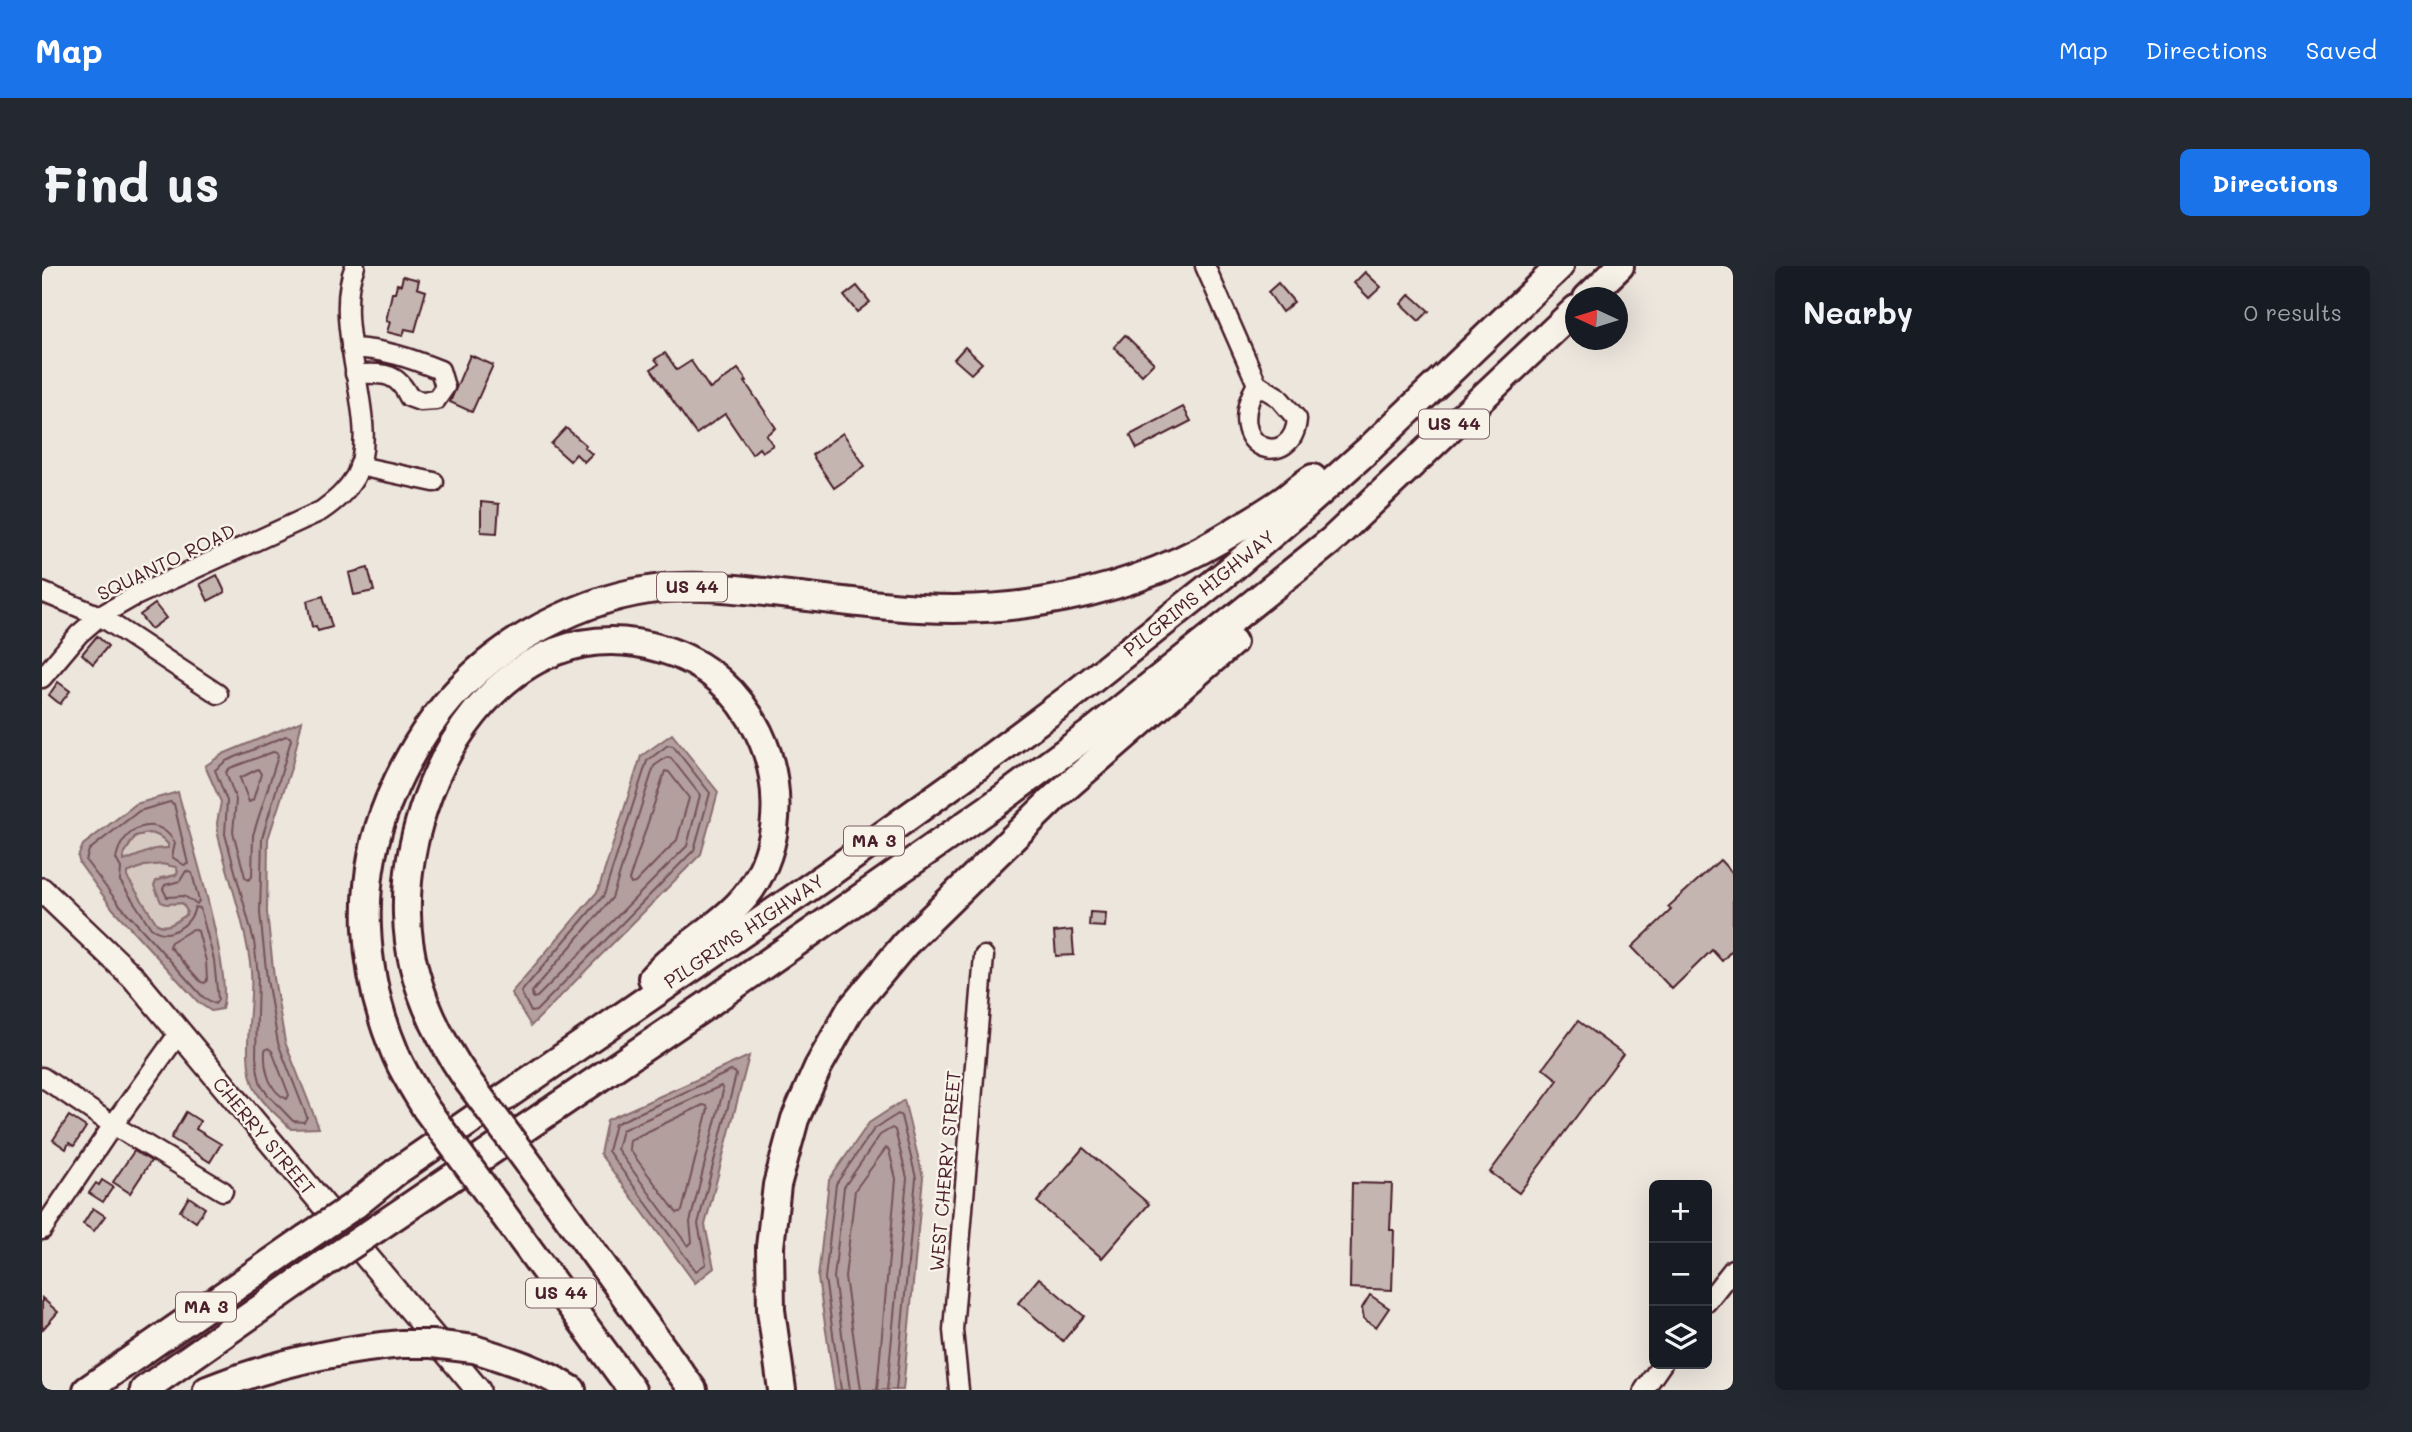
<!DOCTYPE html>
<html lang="en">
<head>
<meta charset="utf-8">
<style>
  :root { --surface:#171b24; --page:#242831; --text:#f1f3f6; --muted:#9ea1a6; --line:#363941; --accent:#1a73e8 }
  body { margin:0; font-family:Mali,sans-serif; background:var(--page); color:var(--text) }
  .controls { position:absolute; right:21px; bottom:21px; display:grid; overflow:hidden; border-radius:10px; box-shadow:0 7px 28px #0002 }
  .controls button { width:63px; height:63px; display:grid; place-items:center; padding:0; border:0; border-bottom:2px solid var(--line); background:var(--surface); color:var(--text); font:35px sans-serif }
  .compass { position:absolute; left:1523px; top:21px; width:63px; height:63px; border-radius:50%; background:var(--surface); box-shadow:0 7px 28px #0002; rotate:274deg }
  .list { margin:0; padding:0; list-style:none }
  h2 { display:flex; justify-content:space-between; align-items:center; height:91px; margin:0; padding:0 28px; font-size:30px }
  h2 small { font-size:23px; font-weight:400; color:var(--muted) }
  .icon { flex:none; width:38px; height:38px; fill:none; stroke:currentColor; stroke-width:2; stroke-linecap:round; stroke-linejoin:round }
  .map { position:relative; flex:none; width:1691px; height:1124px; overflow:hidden; border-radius:10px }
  header { display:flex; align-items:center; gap:42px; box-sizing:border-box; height:98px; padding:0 35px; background:var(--accent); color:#fff }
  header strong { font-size:33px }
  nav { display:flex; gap:38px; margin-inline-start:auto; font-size:24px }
  .intro { display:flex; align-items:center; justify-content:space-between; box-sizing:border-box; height:168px; padding:0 42px }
  h1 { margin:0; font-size:49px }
  .button { padding:18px 32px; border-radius:10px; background:var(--accent); color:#fff; font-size:24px; font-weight:700 }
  main { display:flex; gap:42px; padding:0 42px }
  aside { flex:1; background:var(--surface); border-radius:10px; box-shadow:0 7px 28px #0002 }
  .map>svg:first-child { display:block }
  .green { fill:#d5c9c2; stroke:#907476; stroke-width:2 }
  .water { fill:#b39f9d; stroke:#896c6f; stroke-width:2; fill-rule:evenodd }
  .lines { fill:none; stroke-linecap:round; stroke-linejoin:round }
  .shore { stroke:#745259; stroke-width:2 }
  .building { fill:#c4b5b0; stroke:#4a1f2b; stroke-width:2 }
  .minor-casing { stroke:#4a1f2b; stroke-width:23 }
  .major-casing { stroke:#4a1f2b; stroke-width:28 }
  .highway-casing { stroke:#4a1f2b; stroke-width:32 }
  .minor { stroke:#f7f3e8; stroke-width:18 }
  .major { stroke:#f7f3e8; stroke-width:23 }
  .highway { stroke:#f7f3e8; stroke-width:26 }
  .highway-bridge-casing { stroke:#4a1f2b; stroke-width:32; stroke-linecap:butt }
  .highway-bridge { stroke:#f7f3e8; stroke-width:26 }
  .labels { text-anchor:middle; stroke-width:5; stroke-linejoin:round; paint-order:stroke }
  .shield { fill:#f7f3e8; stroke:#7e5f64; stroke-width:2 }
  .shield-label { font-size:18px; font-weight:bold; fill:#4a1f2b }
  .street-label { font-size:19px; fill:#4a1f2b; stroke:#f7f3e8 }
</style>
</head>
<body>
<header>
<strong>Map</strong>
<nav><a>Map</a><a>Directions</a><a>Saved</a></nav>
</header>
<div class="intro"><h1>Find us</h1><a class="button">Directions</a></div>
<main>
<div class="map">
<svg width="1691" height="1124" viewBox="0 0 1691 1124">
  <rect width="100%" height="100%" fill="#ece6dd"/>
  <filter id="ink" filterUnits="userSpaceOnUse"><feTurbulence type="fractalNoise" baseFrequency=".0143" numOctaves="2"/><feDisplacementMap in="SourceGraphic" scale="14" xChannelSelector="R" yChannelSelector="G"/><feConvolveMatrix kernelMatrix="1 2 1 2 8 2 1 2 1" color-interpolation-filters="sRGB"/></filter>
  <g filter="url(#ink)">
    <g class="green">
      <path d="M 106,567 C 114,567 121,572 126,578 L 126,582 L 113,583 L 82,595 L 82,588 L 94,570 Z"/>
      <path d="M 120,598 L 134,601 L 136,606 L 134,609 L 118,612 L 132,638 L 140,637 L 145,645 L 144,649 C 135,655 126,663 115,658 L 85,612 L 85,607 L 102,600 Z"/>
    </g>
    <g class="water">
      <path d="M 260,455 L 250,499 L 226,573 L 225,646 L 232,712 L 243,776 L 277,862 L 249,863 C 238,851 221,839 213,823 C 198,792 212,740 209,705 C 204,659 187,614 176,569 L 175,557 L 179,536 L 163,500 L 181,488 Z"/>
      <path d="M 630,468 L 676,526 L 659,588 L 489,760 L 469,727 L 556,625 L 599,490 Z"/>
      <path d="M 136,526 C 147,568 192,709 180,743 L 169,745 L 157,737 L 71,643 L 38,598 L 36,591 L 41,579 L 94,538 ZM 106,567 C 114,567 121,572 126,578 L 126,582 L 113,583 L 82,595 L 82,588 L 93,570 ZM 120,598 L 134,601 L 136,606 L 134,609 L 114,615 L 112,620 L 119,636 L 124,638 L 140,637 L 145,645 L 144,649 C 135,655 126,664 115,658 L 85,611 L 85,607 L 102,600 Z"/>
      <path d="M 707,790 L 663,959 L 672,1002 L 653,1017 L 558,888 L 565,854 Z"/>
      <path d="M 862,834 L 881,911 L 861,1124 L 793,1124 L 776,1012 L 787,914 L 827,857 Z"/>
    </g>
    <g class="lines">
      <g class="shore">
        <path d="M 244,470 L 248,471 L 249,474 L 220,572 L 218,647 L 225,713 L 236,777 L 265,851 L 262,856 L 251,855 L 226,829 L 219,819 L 216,807 L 214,790 L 216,709 L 212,675 L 183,568 L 185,535 L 173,504 L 184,495 Z"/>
        <path d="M 626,479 L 631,480 L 668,527 L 652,584 L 494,745 L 489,746 L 479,726 L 562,629 L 605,495 Z"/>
        <path d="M 231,486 L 235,487 L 236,490 L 211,569 L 210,611 L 206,614 L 203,611 L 191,566 L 194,534 L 184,506 L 188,502 Z"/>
        <path d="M 625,491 L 629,492 L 658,529 L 645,580 L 495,731 L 491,732 L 490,726 L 570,632 L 612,500 Z"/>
        <path d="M 216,503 L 219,508 L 211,534 L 207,536 L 198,512 Z"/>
        <path d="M 623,505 L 627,506 L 647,532 L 635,574 L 593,617 L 589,618 L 587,614 Z"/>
        <path d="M 128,536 L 132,538 L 146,598 L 142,599 L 130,591 L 133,577 C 115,545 79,562 74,593 L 79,602 L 78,615 L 109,662 C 127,675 149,659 153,641 L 158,642 L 172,694 L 176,734 L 173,738 L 161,731 L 77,638 L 44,595 L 47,584 L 97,545 Z"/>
        <path d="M 144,605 L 150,607 L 157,635 L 155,638 L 142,630 L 125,631 L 121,623 L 123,619 L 138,615 Z"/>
        <path d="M 151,663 L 156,665 L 164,695 L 165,714 L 163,717 L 159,716 L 127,680 L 129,676 Z"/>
        <path d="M 226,782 L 230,785 L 247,829 L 245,833 C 227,826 222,803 223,784 Z"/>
        <path d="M 689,805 L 693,806 L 694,809 L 656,958 L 664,998 L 654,1005 L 566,885 L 573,858 Z"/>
        <path d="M 679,820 L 681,825 L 648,956 L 650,976 L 646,980 L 575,883 L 580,864 Z"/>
        <path d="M 661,839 L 665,840 L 666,843 L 640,945 L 635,947 L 587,883 L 588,874 Z"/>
        <path d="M 799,1124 L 783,1012 L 794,918 L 832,863 L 856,848 L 859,850 L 874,912 L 854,1124"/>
        <path d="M 808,1124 L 792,1012 L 802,921 L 838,869 L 850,862 L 853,864 L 865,912 L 845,1124"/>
        <path d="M 819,1124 L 803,1011 L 813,924 L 844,882 L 847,884 L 854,913 L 835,1124"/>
      </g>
    </g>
    <g class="building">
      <path d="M 1323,6 L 1339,21 L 1327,32 L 1312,17 Z"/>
      <path d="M 361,10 L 377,14 L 375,22 L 384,25 L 373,65 L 363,63 L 361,70 L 345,66 L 348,56 L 344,55 L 350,27 L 353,27 L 355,18 L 359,19 Z"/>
      <path d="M 1236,17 L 1252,36 L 1240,46 L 1226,26 Z"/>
      <path d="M 815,20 L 828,36 L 815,46 L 802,30 Z"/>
      <path d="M 1368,28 L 1387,45 L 1377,55 L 1359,38 Z"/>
      <path d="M 1083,69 L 1112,97 L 1100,109 L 1072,81 Z"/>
      <path d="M 923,81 L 940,97 L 929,108 L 912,93 Z"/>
      <path d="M 623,87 L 635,104 L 649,95 L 668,123 L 696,103 L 705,115 L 703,116 L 734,162 L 724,169 L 731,179 L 720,186 L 717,182 L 710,188 L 683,148 L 654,168 L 609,103 L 617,98 L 613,93 Z"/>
      <path d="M 428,89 L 451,99 L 430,146 L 408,136 Z"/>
      <path d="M 1141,141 L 1149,155 L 1095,183 L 1088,169 Z"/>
      <path d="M 524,162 L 544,179 L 542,181 L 550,188 L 542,196 L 534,188 L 528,195 L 509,178 Z"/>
      <path d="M 801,167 L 823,200 L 792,222 L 770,189 Z"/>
      <path d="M 439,236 L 457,238 L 455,267 L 439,266 Z"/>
      <path d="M 326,302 L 332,325 L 312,329 L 307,307 Z"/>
      <path d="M 175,309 L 183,326 L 166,335 L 158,318 Z"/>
      <path d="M 281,330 L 290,361 L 276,365 L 274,360 L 270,361 L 265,335 Z"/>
      <path d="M 113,338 L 124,352 L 109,363 L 98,349 Z"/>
      <path d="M 55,370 L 66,380 L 51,398 L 40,388 Z"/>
      <path d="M 16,416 L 28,425 L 18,438 L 7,429 Z"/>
      <path d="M 1678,594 L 1691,608 L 1691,683 L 1680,695 L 1670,684 L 1630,723 L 1590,681 L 1629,644 L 1626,641 Z"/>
      <path d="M 1048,646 L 1064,647 L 1063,661 L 1047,660 Z"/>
      <path d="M 1030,664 L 1032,689 L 1014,690 L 1012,666 Z"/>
      <path d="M 1536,755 L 1581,788 L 1477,927 L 1448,906 L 1516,814 L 1501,802 Z"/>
      <path d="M 144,846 L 158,855 L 154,863 L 179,878 L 168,896 L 129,872 Z"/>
      <path d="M 27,850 L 44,861 L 32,880 L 27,877 L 24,883 L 11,874 Z"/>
      <path d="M 1041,882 L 1107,938 L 1060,992 L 995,936 Z"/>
      <path d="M 92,885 L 109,895 L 88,927 L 71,916 Z"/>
      <path d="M 60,914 L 71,921 L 61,936 L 47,927 L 54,917 L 57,919 Z"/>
      <path d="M 1310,917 L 1350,918 L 1348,964 L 1352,964 L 1350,1024 L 1308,1022 Z"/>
      <path d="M 147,931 L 163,942 L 154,956 L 138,945 Z"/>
      <path d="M 51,942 L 63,950 L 52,965 L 41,958 Z"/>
      <path d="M 997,1012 L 1042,1050 L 1021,1075 L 976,1037 Z"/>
      <path d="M 1328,1029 L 1347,1042 L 1334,1061 L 1322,1053 L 1320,1042 Z"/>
      <path d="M 0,1032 L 16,1046 L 0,1064 Z"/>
    </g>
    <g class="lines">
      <defs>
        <g id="minor">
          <path d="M 1163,0 L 1215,118 L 1236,131 L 1255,153 C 1251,206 1177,184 1215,118"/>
          <path d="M 309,82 C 342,83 368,92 398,104 L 403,121 L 394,134 L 378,135 L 367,131 C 354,104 339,108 313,108"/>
          <path d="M 317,200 L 392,216"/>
          <path d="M 0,326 L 58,350 L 176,428"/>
          <path d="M 0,412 L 37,368 L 58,350 L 91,331 L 279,245 C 293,235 304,226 313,211 C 342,159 287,63 313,0"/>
          <path d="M 0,811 L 71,859 L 181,925"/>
          <path d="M 0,964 L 71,859 L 137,767"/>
          <path d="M 1665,1036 L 1691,1003"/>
          <path d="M 917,1124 L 911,1064 L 942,690"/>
          <path d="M 1602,1124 L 1620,1098"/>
        </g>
        <path id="major" d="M 0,624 L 92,712 L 436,1124"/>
        <g id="highway">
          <path d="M 1545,32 L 1578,0"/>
          <path d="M 426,815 C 391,765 366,710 365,648 C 361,514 464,335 620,383 C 664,396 697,426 717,467 C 739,513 740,570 714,615 C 691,656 641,676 610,712"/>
          <path d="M 384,843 C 374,826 362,808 354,789 C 320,710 313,615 347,534 C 375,466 420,407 485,369 C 523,347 564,330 607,324 C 657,316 709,325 758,330 C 838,340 918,350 998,336 C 1062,326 1123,306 1179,273 C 1201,260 1223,247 1243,233 C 1252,226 1261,218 1271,212"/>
          <path d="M 490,902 L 651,1124"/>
          <path d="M 448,930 L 590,1124"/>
          <path d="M 313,939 L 354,906 L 788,607 L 919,513 L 1026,433 L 1188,304 L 1256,246 L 1328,182 L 1518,0"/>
          <path d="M 334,963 L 662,741 L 953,538 L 1054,463 L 1290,274 L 1534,43"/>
          <path d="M 432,1083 C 467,1094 499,1104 530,1124"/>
          <path d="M 45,1124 L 264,972"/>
          <path d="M 102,1124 L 283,997"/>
          <path d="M 165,1124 C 227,1099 294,1084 360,1078"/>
          <path d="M 740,1124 L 729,1044 L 728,981 L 735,919 L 753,853 L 776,801 L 808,744 L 863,678 L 1013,531 L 1191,376"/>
        </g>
      </defs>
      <use href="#minor" class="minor-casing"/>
      <use href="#major" class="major-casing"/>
      <use href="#highway" class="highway-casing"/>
      <use href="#minor" class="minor"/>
      <use href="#major" class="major"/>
      <use href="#highway" class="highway"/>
      <defs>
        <g id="highway-bridge">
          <path d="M 426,815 L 490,902"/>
          <path d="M 384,843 L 448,930"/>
          <path d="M 264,972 L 313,939"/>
          <path d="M 283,997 L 334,963"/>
          <path d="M 360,1078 L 390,1078 L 432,1083"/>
        </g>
      </defs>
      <use href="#highway-bridge" class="highway-bridge-casing"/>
      <use href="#highway-bridge" class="highway-bridge"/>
    </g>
  </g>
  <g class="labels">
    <g class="shield">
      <rect x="1377" y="143.5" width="70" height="29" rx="5"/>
      <rect x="615" y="306.5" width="70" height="29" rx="5"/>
      <rect x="802" y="560.5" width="60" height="29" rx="5"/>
      <rect x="484" y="1012.5" width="70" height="29" rx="5"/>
      <rect x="134" y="1026.5" width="60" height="29" rx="5"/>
    </g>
    <g class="shield-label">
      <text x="1412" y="164">US 44</text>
      <text x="650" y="327">US 44</text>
      <text x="832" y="581">MA 3</text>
      <text x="519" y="1033">US 44</text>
      <text x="164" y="1047">MA 3</text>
    </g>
    <g class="street-label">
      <text transform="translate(124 296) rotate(-26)" y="7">SQUANTO ROAD</text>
      <text transform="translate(1157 327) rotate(-39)" y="7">PILGRIMS HIGHWAY</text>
      <text transform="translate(702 665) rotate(-34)" y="7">PILGRIMS HIGHWAY</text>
      <text transform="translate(222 870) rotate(50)" y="7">CHERRY STREET</text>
      <text transform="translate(903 905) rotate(-85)" y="7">WEST CHERRY STREET</text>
    </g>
  </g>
</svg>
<div class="controls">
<button>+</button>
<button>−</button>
<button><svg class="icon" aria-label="layers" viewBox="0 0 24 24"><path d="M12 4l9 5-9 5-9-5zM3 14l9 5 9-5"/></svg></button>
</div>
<svg class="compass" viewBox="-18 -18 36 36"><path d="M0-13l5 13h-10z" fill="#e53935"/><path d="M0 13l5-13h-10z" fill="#9ea1a6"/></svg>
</div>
<aside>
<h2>Nearby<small>0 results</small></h2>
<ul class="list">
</ul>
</aside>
</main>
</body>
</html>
